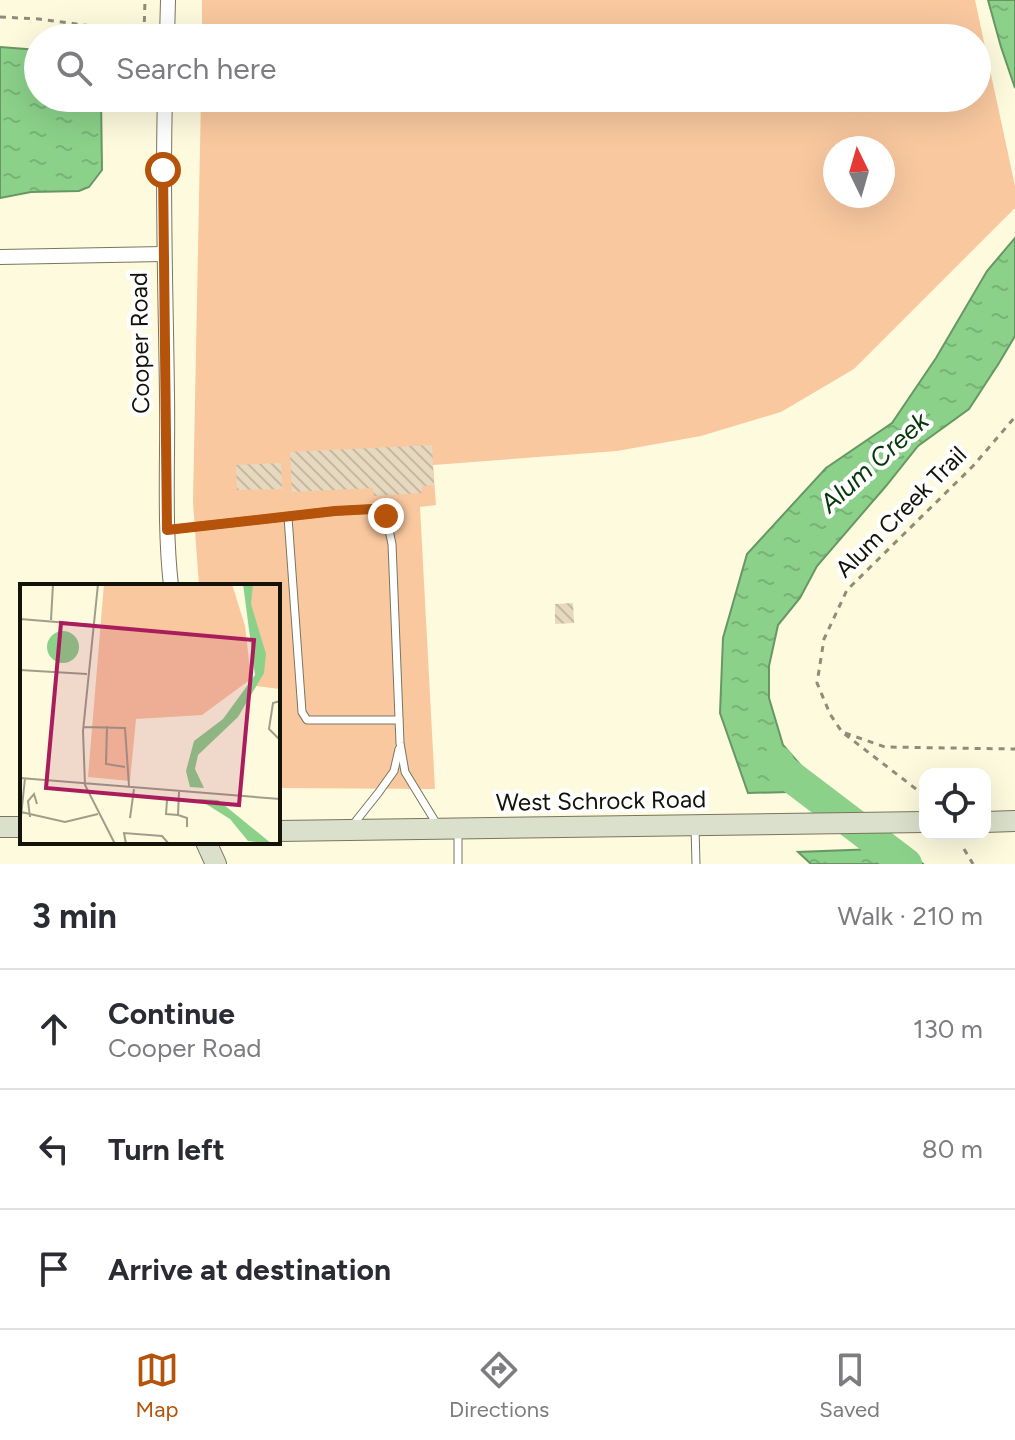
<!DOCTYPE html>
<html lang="en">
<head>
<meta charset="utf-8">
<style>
  :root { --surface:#fff; --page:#f2f2f3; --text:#2b2b33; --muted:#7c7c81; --line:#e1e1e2; --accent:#b45309 }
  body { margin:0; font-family:Figtree,sans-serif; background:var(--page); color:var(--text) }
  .controls { position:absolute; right:24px; bottom:24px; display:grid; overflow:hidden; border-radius:16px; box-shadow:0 8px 32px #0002 }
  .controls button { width:72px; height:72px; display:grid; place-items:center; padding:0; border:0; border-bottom:2px solid var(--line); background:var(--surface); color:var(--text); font:40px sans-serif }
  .compass { position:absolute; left:823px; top:136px; width:72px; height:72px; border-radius:50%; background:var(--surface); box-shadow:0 8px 32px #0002; rotate:355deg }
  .stop { position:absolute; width:24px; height:24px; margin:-18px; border:6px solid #b45309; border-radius:50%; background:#fff }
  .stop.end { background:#b45309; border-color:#fff; box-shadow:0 2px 8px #0008 }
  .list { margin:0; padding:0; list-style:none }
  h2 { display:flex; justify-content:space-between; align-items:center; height:104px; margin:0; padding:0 32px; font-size:34px }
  h2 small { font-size:26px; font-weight:400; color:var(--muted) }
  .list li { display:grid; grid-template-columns:52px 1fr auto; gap:24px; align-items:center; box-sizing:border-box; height:120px; padding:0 32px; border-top:2px solid var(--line) }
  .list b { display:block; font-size:30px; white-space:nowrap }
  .list p { margin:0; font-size:26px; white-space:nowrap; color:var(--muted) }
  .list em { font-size:26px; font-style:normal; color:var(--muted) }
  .icon { flex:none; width:44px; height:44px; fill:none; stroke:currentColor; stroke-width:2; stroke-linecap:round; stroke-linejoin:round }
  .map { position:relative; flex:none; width:1015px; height:864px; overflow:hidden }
  .search { position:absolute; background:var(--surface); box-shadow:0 8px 32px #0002; left:24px; right:24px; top:24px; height:88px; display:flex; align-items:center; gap:20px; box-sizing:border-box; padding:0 28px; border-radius:44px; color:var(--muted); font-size:30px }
  .sheet { height:464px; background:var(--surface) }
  nav { display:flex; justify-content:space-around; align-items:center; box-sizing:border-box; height:112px; border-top:2px solid var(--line); background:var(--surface); font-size:22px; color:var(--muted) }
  nav a { display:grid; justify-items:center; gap:4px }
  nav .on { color:var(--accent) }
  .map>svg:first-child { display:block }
  .grass { fill:#f9c89f; fill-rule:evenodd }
  .water { fill:url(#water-ripples); stroke:#679863; stroke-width:2 }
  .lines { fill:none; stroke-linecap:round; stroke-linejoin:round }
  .river { stroke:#8bd18a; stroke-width:32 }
  .building { fill:url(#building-back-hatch) }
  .lane-casing { stroke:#79765d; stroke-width:9 }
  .street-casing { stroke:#79765d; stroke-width:16 }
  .secondary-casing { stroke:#79765d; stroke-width:22 }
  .path { stroke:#8f8d7a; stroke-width:3; stroke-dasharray:6 6; stroke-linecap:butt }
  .lane { stroke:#fff; stroke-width:7 }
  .street { stroke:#fff; stroke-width:14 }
  .secondary { stroke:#dae0cb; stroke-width:20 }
  .route { stroke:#b45309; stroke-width:10 }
  .labels { text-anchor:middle; stroke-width:8; stroke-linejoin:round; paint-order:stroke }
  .street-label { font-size:24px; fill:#141309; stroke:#fff }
  .water-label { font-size:26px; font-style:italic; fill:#063809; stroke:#fff }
  .inset-road { fill:none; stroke:#a09e89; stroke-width:2 }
  .view { fill:#aa1d5c; fill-opacity:0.15; stroke:#aa1d5c; stroke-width:4 }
  .inset-edge { fill:none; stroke:#141309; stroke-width:4 }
</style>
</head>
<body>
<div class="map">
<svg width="1015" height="864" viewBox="0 0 1015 864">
  <defs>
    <pattern id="water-ripples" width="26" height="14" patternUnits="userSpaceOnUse" patternTransform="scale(2)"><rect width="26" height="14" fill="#8bd18a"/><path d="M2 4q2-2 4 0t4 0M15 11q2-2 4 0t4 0" fill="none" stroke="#77b376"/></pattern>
    <pattern id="building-back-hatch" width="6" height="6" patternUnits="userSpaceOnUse" patternTransform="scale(2)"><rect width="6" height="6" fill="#e7d9bf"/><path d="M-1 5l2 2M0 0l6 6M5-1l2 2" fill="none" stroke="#c5b9a3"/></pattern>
  </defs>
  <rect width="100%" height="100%" fill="#fdfade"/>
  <path class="grass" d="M 202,0 L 975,0 L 1015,186 L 1015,208 L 854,369 L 781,412 L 701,436 L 617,451 L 433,465 L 436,505 L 420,507 L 435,789 L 278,788 L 278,586 L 199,586 L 193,502 L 201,98 L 977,98 L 977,38 L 202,38 ZM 835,148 L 883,148 L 883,196 L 835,196 Z"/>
  <g class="water">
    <path d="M 988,0 L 1015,0 L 1015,88 L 1001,47 Z"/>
    <path d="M 0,47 L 38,50 L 38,98 L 101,98 L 102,170 L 89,187 L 79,191 L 31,192 L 0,198 Z"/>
    <path d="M 1015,238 L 1015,336 L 999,363 L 969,409 L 918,446 L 886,486 L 817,566 L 800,598 L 778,625 L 769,666 L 769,698 L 783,745 L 823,791 L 748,793 L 720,713 L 723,638 L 747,554 L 826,468 L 892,423 L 936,358 L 987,271 Z"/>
    <path d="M 903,848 L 923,864 L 811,864 L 798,852 Z"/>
  </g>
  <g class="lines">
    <path class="river" d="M 778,762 L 781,769 L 906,864"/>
  </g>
  <g class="building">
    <path d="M 432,445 L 434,485 L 422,486 L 422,493 L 374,496 L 373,488 L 292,492 L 290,452 Z"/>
    <path d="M 281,463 L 282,489 L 237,490 L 236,465 Z"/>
    <path d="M 573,603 L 574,623 L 555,624 L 555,604 Z"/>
  </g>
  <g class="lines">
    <defs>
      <g id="lane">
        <path d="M 288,517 L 302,712 L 307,720 L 399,720"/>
        <path d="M 167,530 L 335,511 L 373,509 L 386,516 L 392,544 L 400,743 L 405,772 L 438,826"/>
        <path d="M 352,826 L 379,792 L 394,771 L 399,749"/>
        <path d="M 695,827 L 696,864"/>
        <path d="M 458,864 L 458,830"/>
      </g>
      <g id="street">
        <path d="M 167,38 L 168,0"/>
        <path d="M 165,98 C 162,198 166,297 167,397 C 168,460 164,523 171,586"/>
        <path d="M 0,257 L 164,254"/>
      </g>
      <g id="secondary">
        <path d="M 985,822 L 1015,821"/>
        <path d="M 0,827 L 22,827"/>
        <path d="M 278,831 L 925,822"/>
        <path d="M 206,842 L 216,864"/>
      </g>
    </defs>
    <use href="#lane" class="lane-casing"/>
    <use href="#street" class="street-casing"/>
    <use href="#secondary" class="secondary-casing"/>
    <g class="path">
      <path d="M 0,17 L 39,19 L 144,33 L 145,0"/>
      <path d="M 845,733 L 885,747 L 1015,749"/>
      <path d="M 916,789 L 842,732 L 830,714 L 817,683 L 824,639 L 847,590 L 973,466 L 1015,417"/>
      <path d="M 964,849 L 973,864"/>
    </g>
    <use href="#lane" class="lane"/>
    <use href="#street" class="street"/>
    <use href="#secondary" class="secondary"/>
  </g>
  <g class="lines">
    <path class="route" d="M 163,170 L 167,530 L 335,511 L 373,509 L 386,516"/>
  </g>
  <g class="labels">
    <g class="street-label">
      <text transform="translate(140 343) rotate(-91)" y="8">Cooper Road</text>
      <text transform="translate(901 512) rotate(-45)" y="8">Alum Creek Trail</text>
      <text transform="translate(601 801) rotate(-1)" y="8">West Schrock Road</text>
    </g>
    <g class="water-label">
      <text transform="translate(874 462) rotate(-42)" y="9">Alum Creek</text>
    </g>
  </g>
  <g transform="translate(20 584)">
    <rect width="260" height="260" fill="#fdfade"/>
    <path d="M 84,0 L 212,0 L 225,42 L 231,95 L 182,131 L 116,135 L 110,197 L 68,193 Z" fill="#f9c89f"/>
    <path d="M 229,0 L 260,0 L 260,105 L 236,102 Z" fill="#f9c89f"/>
    <path d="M 223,0 L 233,0 L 231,20 L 246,70 L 244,89 L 218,133 L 178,171 L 175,185 L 184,204 L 170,203 L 166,187 L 174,157 L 203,135 L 235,91 ZM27 63a16 16 0 1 1 32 0a16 16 0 1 1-32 0ZM 178,215 L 198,216 L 252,260 L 228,257 L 210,235 Z" fill="#8bd18a"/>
    <path class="inset-road" d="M 36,0 L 61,1M 78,0 L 63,147 L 65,201 L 95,260M 0,35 L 73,41M 31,36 L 33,0M 0,86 L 67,90M 260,117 L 253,119 L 249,145 L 260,156M 87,142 L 86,180 L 105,183M 64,143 L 105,144 L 109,202M 0,194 L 260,215M 159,208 L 158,231 L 167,234 L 167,243M 147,216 L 146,230 L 158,231M 1,228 L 45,238 L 78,230M 10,233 L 8,217 L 14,210 L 17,220M 110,234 L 114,205M 0,242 L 5,194M 106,260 L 104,249 L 142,252 L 149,260"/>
    <path class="view" d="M 41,39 L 234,56 L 219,221 L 26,204 Z"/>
    <rect width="260" height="260" class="inset-edge"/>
  </g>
</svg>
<div class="controls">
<button><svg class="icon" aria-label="locate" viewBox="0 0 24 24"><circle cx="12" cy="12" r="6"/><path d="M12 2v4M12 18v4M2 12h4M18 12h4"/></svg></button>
</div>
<svg class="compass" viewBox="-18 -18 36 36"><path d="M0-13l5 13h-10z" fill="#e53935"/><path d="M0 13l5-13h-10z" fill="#7c7c81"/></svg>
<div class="stop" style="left:163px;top:170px"></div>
<div class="stop end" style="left:386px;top:516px"></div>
<div class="search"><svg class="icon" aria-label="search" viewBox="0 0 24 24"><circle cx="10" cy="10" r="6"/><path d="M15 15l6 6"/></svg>Search here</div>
</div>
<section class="sheet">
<h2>3 min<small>Walk · 210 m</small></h2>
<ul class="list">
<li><svg class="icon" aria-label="ahead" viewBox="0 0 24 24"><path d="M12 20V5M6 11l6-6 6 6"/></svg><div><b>Continue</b><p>Cooper Road</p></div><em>130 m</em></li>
<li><svg class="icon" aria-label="left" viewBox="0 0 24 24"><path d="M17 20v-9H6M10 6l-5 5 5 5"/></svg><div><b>Turn left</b></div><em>80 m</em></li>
<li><svg class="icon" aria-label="arrive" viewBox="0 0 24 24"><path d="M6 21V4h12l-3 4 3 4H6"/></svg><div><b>Arrive at destination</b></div></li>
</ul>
</section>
<nav>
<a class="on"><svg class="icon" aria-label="map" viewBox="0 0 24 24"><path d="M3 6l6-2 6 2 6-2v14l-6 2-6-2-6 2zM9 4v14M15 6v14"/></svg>Map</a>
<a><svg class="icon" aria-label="directions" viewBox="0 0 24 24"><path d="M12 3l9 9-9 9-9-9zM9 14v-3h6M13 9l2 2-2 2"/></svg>Directions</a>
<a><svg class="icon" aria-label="saved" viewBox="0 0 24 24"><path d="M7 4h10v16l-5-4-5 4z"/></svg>Saved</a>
</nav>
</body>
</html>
